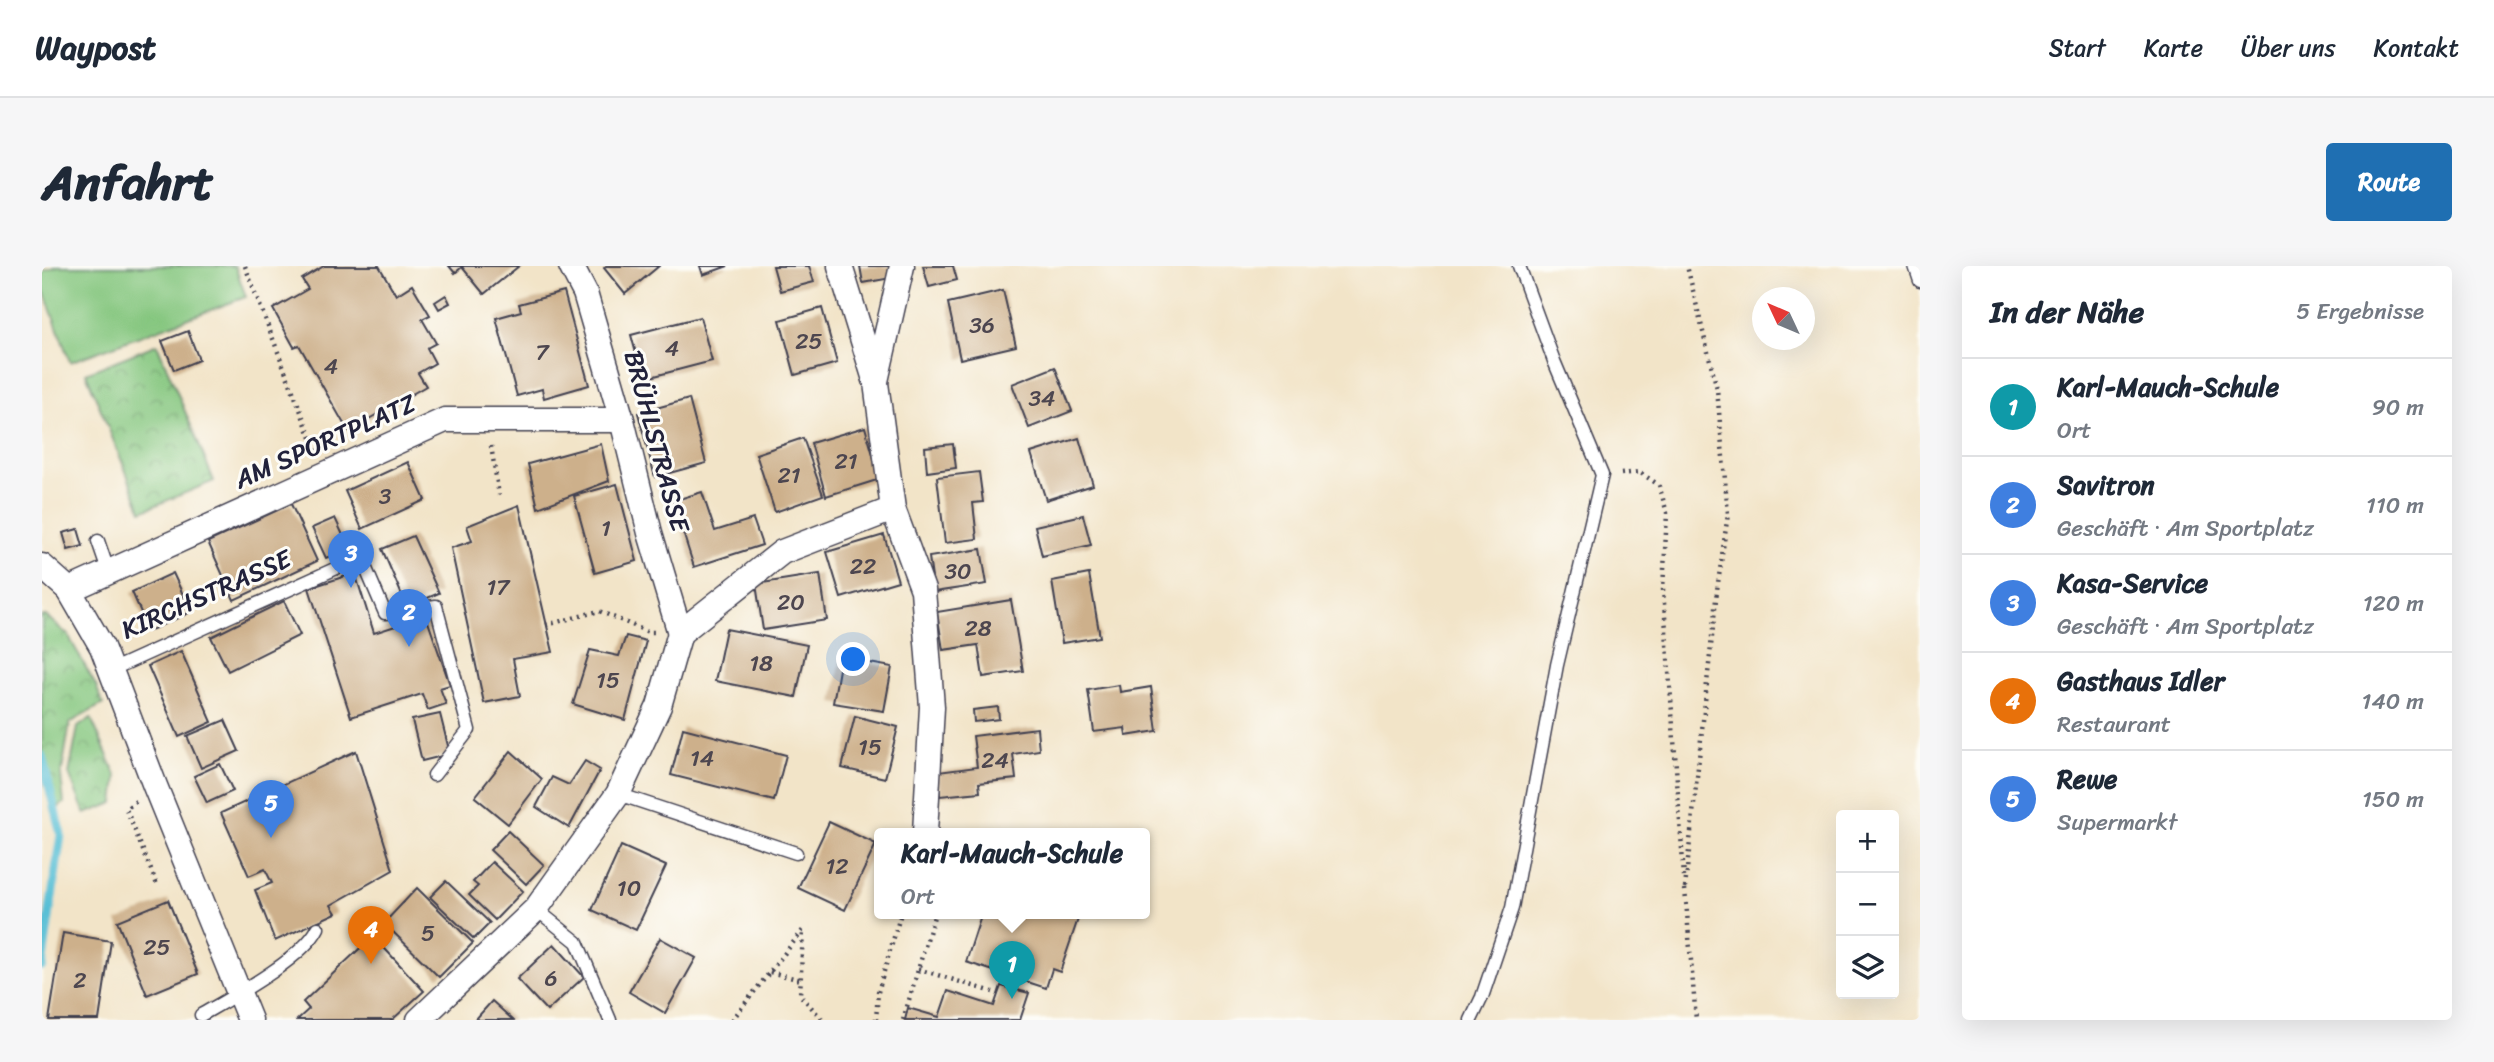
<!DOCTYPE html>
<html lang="de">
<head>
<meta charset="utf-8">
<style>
  :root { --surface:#fff; --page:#f6f6f7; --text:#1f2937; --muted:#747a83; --line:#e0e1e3; --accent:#1f6fb2 }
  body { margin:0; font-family:Sriracha,sans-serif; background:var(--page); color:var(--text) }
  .controls { position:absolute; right:21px; bottom:21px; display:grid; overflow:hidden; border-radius:7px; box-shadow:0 7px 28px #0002 }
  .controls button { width:63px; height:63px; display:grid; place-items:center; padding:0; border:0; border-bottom:2px solid var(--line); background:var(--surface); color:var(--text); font:35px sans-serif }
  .compass { position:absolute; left:1710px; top:21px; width:63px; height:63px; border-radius:50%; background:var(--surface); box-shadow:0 7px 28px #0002; rotate:314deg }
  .you { position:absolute; left:812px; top:394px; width:24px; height:24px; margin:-18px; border:5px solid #fff; border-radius:50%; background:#1a73e8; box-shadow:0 0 0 10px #1a73e833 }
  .badge { display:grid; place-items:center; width:46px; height:46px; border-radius:50%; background:var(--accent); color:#fff; font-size:23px; font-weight:700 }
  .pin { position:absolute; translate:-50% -58px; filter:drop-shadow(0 2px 4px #0008) }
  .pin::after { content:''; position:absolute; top:37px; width:24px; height:21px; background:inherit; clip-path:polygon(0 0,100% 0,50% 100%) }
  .popup { position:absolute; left:832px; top:562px; width:276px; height:91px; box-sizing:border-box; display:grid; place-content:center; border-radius:7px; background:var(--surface); filter:drop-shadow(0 2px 5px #0005); font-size:23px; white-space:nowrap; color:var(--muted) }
  .popup b { font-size:26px; color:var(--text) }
  .popup::after { content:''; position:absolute; left:50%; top:100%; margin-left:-14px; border:14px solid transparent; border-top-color:var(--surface) }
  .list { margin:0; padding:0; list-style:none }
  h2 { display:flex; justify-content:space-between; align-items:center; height:91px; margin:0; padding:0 28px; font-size:30px }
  h2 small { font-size:23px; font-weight:400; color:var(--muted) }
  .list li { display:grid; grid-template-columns:46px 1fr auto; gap:21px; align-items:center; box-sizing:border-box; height:98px; padding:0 28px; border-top:2px solid var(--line) }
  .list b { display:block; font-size:26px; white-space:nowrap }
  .list p { margin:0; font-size:23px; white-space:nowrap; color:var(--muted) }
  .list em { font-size:23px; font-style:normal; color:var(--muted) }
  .icon { flex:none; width:38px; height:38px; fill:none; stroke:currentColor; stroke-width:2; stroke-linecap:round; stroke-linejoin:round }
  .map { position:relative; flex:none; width:1878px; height:754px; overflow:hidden; border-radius:7px }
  header { display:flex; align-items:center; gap:42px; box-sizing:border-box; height:98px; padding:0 35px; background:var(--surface); border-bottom:2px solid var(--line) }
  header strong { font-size:33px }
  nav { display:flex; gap:38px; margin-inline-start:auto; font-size:24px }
  .intro { display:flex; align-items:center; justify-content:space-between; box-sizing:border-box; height:168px; padding:0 42px }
  h1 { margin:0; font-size:49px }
  .button { padding:18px 32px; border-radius:7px; background:var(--accent); color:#fff; font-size:24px; font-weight:700 }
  main { display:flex; gap:42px; padding:0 42px }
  aside { flex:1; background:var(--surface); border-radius:7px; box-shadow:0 7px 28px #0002 }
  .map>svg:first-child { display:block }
  .park { fill:url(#park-crowns); stroke:#53745c; stroke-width:2 }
  .pitch { fill:#84c67e; stroke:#53745c; stroke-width:2 }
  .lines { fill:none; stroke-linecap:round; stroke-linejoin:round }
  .stream { stroke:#58bfd5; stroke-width:9 }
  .building { fill:#cdb08b }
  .service-casing { stroke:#413f50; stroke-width:15 }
  .minor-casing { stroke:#413f50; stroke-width:27 }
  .path { stroke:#413f50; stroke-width:4.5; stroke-dasharray:2 5; stroke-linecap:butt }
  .service { stroke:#fff; stroke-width:12 }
  .minor { stroke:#fff; stroke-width:24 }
  .labels { text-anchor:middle; stroke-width:6; stroke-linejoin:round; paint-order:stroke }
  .number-label { font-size:23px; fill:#4d464f }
  .street-label { font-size:26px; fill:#22223b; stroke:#fdfcf7 }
</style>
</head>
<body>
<header>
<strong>Waypost</strong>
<nav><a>Start</a><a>Karte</a><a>Über uns</a><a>Kontakt</a></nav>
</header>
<div class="intro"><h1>Anfahrt</h1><a class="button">Route</a></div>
<main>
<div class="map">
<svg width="1878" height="754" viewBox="0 0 1878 754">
  <defs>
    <pattern id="park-crowns" width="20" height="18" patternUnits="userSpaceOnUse" patternTransform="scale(1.75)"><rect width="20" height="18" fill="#84c67e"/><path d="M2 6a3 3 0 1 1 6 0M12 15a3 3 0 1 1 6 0" fill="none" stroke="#6ca068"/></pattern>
  </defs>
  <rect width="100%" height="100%" fill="#fdfcf7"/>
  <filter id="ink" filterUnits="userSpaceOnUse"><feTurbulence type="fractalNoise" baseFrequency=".0143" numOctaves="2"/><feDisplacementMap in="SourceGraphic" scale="14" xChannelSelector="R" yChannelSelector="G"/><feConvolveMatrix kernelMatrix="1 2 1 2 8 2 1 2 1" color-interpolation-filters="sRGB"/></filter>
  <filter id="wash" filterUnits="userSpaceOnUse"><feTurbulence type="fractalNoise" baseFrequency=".00686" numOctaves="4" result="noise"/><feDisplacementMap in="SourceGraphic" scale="28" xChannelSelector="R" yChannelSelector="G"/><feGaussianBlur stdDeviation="1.57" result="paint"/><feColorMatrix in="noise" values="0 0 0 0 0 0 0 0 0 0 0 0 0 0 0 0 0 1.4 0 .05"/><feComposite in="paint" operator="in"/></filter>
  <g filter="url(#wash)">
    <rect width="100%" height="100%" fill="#f2e4c8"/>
    <g class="park">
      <path d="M 115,78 L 172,215 L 100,245 L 44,107 Z"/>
      <path d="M 0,350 L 4,350 L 26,369 L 54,420 L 61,438 L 28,457 L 19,510 L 22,537 L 10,546 L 0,504 Z"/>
      <path d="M 49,452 L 75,511 L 72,537 L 43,548 L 27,508 L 36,461 Z"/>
    </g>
    <path class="pitch" d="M 15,0 L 193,0 L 204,31 L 28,96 L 0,20 L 0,6 Z"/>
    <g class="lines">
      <path class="stream" d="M 0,490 L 19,569 L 0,700"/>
    </g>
    <g id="blocks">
      <g class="building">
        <path d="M 282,0 L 337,0 L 354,29 L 370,19 L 388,49 L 380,53 L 394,77 L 385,82 L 393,97 L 376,107 L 384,120 L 306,165 L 257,79 L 252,81 L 231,43 L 266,23 L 260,13 Z"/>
        <path d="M 407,0 L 477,0 L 442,28 L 420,1 L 413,7 Z"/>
        <path d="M 564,0 L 617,0 L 583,28 L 562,2 Z"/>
        <path d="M 658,0 L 686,0 L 661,9 Z"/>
        <path d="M 731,0 L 767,0 L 772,16 L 738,25 Z"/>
        <path d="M 818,0 L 849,0 L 849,12 L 821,17 Z"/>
        <path d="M 881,0 L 911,0 L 915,14 L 887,21 Z"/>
        <path d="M 961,24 L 974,80 L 918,93 L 906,37 Z"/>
        <path d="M 522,26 L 547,119 L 502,132 L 500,123 L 475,130 L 454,52 L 479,45 L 477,38 Z"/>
        <path d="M 404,29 L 408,37 L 397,43 L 393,36 Z"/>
        <path d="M 780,42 L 795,97 L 753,109 L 738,54 Z"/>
        <path d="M 658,51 L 670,95 L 601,113 L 589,69 Z"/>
        <path d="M 146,65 L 157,94 L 132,104 L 120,75 Z"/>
        <path d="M 1013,101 L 1030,145 L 987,162 L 970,118 Z"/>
        <path d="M 647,133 L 664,197 L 613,211 L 596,147 Z"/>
        <path d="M 823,161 L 838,213 L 784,230 L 769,177 Z"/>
        <path d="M 761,172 L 781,229 L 733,246 L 714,188 Z"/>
        <path d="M 1037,172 L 1051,219 L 1004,234 L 989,187 Z"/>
        <path d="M 559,178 L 567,215 L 496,242 L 486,198 Z"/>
        <path d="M 911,178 L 914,202 L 885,206 L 883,181 Z"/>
        <path d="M 366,196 L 383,234 L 320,263 L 303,225 Z"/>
        <path d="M 937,206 L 941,236 L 931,237 L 935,273 L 903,277 L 895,211 Z"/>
        <path d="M 575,218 L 595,295 L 553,307 L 532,230 Z"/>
        <path d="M 660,226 L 673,265 L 711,253 L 720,279 L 652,301 L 631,235 Z"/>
        <path d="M 249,238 L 275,295 L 192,334 L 166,276 Z"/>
        <path d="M 477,239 L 511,386 L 471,393 L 478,430 L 442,437 L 409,282 L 430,275 L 425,260 Z"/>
        <path d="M 1041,249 L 1049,279 L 1000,290 L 993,260 Z"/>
        <path d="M 293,252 L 307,282 L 284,292 L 270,262 Z"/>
        <path d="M 36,263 L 41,280 L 26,284 L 21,267 Z"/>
        <path d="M 842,269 L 856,315 L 799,332 L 785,286 Z"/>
        <path d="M 371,270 L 397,327 L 365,341 L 340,283 Z"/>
        <path d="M 939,283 L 945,318 L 892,326 L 887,291 Z"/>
        <path d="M 131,307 L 149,346 L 107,365 L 90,326 Z"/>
        <path d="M 313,307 L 332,367 L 384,350 L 408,419 L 398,422 L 404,438 L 386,444 L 380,428 L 309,451 L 267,322 Z"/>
        <path d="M 778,308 L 785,354 L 721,364 L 714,318 Z"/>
        <path d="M 1047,308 L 1058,371 L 1020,377 L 1010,315 Z"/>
        <path d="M 969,334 L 981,405 L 941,411 L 936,379 L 901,384 L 895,346 Z"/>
        <path d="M 242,335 L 258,369 L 186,405 L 169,371 Z"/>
        <path d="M 684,363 L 765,379 L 754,431 L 673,415 Z"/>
        <path d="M 584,370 L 604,375 L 583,454 L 531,438 L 548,384 L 577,390 Z"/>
        <path d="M 139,385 L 170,456 L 137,471 L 106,400 Z"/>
        <path d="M 799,392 L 850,401 L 842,445 L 791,437 Z"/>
        <path d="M 1077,419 L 1078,426 L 1109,421 L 1115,465 L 1084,470 L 1083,462 L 1052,466 L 1046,424 Z"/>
        <path d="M 956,441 L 957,453 L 932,456 L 931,444 Z"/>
        <path d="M 398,448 L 408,488 L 380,495 L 370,454 Z"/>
        <path d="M 813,450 L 856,461 L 843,512 L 800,502 Z"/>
        <path d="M 183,454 L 197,485 L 159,502 L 145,470 Z"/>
        <path d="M 641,462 L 744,489 L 732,535 L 629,509 Z"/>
        <path d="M 995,462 L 997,484 L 971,488 L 974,513 L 937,517 L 938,526 L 898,530 L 896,506 L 935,501 L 931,470 Z"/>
        <path d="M 314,485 L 351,604 L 289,639 L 294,647 L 233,675 L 213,624 L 230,617 L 223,603 L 207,610 L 179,547 Z"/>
        <path d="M 469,485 L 500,513 L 466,558 L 433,531 Z"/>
        <path d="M 543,495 L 558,504 L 527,562 L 494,541 L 510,511 L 527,519 Z"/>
        <path d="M 178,498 L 191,525 L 165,537 L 152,510 Z"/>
        <path d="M 787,556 L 834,578 L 803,644 L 756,622 Z"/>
        <path d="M 466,565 L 502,599 L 484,618 L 448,584 Z"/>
        <path d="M 579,580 L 624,600 L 594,664 L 550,644 Z"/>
        <path d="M 450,596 L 481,625 L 453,654 L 427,629 L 436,620 L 431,616 Z"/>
        <path d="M 404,615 L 448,657 L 432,673 L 388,631 Z"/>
        <path d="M 375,622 L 431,677 L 397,711 L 342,657 Z"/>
        <path d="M 126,634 L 156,708 L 105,729 L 75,655 Z"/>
        <path d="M 940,647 L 1038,647 L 1018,706 L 1010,703 L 1004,722 L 924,696 Z"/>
        <path d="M 21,667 L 69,675 L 57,754 L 7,754 Z"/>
        <path d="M 331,670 L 382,725 L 350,754 L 255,754 L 267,743 L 261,736 Z"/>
        <path d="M 618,672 L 654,692 L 623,747 L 587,726 Z"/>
        <path d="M 512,678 L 542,711 L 505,745 L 475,713 Z"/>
        <path d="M 959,720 L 987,727 L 978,754 L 863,754 L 866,742 L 897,751 L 906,725 L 952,740 Z"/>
        <path d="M 450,735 L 471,754 L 433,754 Z"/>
      </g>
    </g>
  </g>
  <g filter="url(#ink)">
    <use href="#blocks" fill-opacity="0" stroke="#413f50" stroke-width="2"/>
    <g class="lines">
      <defs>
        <g id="service">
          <path d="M 1873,0 L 1878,15"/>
          <path d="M 56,275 L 67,307"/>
          <path d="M 69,404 L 319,291 L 343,347 L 394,340 L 427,464 L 392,509"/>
          <path d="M 576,528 L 754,587"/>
          <path d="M 494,643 L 535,676 L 568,754"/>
          <path d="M 159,749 C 190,731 261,693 276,662"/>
          <path d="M 1429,754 L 1440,731 L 1470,642 L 1515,399 L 1560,209 L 1512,95 L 1477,0"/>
        </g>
        <g id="minor">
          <path d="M 529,0 L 543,27 L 580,154 L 608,267 L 638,367"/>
          <path d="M 798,0 L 834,117 L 851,243 L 881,324 L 890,441 L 883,567"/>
          <path d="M 834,115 L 860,0"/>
          <path d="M 0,300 L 27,324 L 60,381 L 113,520 L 208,754"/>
          <path d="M 27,324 L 403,154 L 580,154"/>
          <path d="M 377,754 L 494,643 L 576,528 L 617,440 L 638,367 L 740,286 L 851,243"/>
        </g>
      </defs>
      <use href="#service" class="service-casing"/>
      <use href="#minor" class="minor-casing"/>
      <g class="path">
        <path d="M 203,0 L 274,185"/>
        <path d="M 449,180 L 457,229"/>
        <path d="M 1579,208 L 1597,206 L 1617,219 L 1625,247 L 1621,323 L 1642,611"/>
        <path d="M 504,359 L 557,345 L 606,366 L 612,366"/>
        <path d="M 94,535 L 84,543 L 116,621"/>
        <path d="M 1643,622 L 1675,324 L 1686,248 L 1675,123 L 1645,0"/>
        <path d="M 1643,623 L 1654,754"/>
        <path d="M 876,703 L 951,726"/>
        <path d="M 728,706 L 759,714"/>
        <path d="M 690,754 L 761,664 L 758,729 L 781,754"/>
        <path d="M 834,754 L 836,726 L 859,647"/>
        <path d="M 861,754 L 893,647"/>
      </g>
      <use href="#service" class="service"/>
      <use href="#minor" class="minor"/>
    </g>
  </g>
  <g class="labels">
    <g class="number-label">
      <text x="940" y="67">36</text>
      <text x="767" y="83">25</text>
      <text x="630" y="90">4</text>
      <text x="500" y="94">7</text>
      <text x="289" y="108">4</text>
      <text x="1000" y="140">34</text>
      <text x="804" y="203">21</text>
      <text x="747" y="217">21</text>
      <text x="343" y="238">3</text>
      <text x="564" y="270">1</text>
      <text x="821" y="308">22</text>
      <text x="916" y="313">30</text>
      <text x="456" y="329">17</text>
      <text x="749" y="344">20</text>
      <text x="936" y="370">28</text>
      <text x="719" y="405">18</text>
      <text x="566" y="422">15</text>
      <text x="828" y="489">15</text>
      <text x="660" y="500">14</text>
      <text x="953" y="502">24</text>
      <text x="795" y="608">12</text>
      <text x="587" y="630">10</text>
      <text x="386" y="675">5</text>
      <text x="115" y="689">25</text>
      <text x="509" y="720">6</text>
      <text x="38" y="722">2</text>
    </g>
    <g class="street-label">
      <text transform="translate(283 175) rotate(-24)" y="9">AM SPORTPLATZ</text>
      <text transform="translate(615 175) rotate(75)" y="9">BRÜHLSTRASSE</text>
      <text transform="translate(164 328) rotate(-24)" y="9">KIRCHSTRASSE</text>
    </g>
  </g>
</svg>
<div class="controls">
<button>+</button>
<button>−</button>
<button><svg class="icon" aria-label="layers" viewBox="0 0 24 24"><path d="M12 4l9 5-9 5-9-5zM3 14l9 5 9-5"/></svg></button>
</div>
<svg class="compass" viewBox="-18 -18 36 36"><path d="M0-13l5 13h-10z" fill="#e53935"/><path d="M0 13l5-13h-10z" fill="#747a83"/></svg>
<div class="you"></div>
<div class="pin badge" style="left:970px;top:733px;background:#0f9aa8">1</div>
<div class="popup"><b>Karl-Mauch-Schule</b>Ort</div>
<div class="pin badge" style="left:367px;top:381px;background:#3f7fe0">2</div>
<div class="pin badge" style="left:309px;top:322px;background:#3f7fe0">3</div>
<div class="pin badge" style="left:329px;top:698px;background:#e8710a">4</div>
<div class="pin badge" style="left:229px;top:572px;background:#3f7fe0">5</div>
</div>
<aside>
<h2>In der Nähe<small>5 Ergebnisse</small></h2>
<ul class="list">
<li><span class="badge" style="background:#0f9aa8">1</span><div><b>Karl-Mauch-Schule</b><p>Ort</p></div><em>90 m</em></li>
<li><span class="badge" style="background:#3f7fe0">2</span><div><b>Savitron</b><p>Geschäft · Am Sportplatz</p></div><em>110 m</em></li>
<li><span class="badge" style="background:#3f7fe0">3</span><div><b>Kasa-Service</b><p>Geschäft · Am Sportplatz</p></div><em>120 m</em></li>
<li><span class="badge" style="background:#e8710a">4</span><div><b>Gasthaus Idler</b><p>Restaurant</p></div><em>140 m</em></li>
<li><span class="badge" style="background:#3f7fe0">5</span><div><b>Rewe</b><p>Supermarkt</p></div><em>150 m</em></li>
</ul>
</aside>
</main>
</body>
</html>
